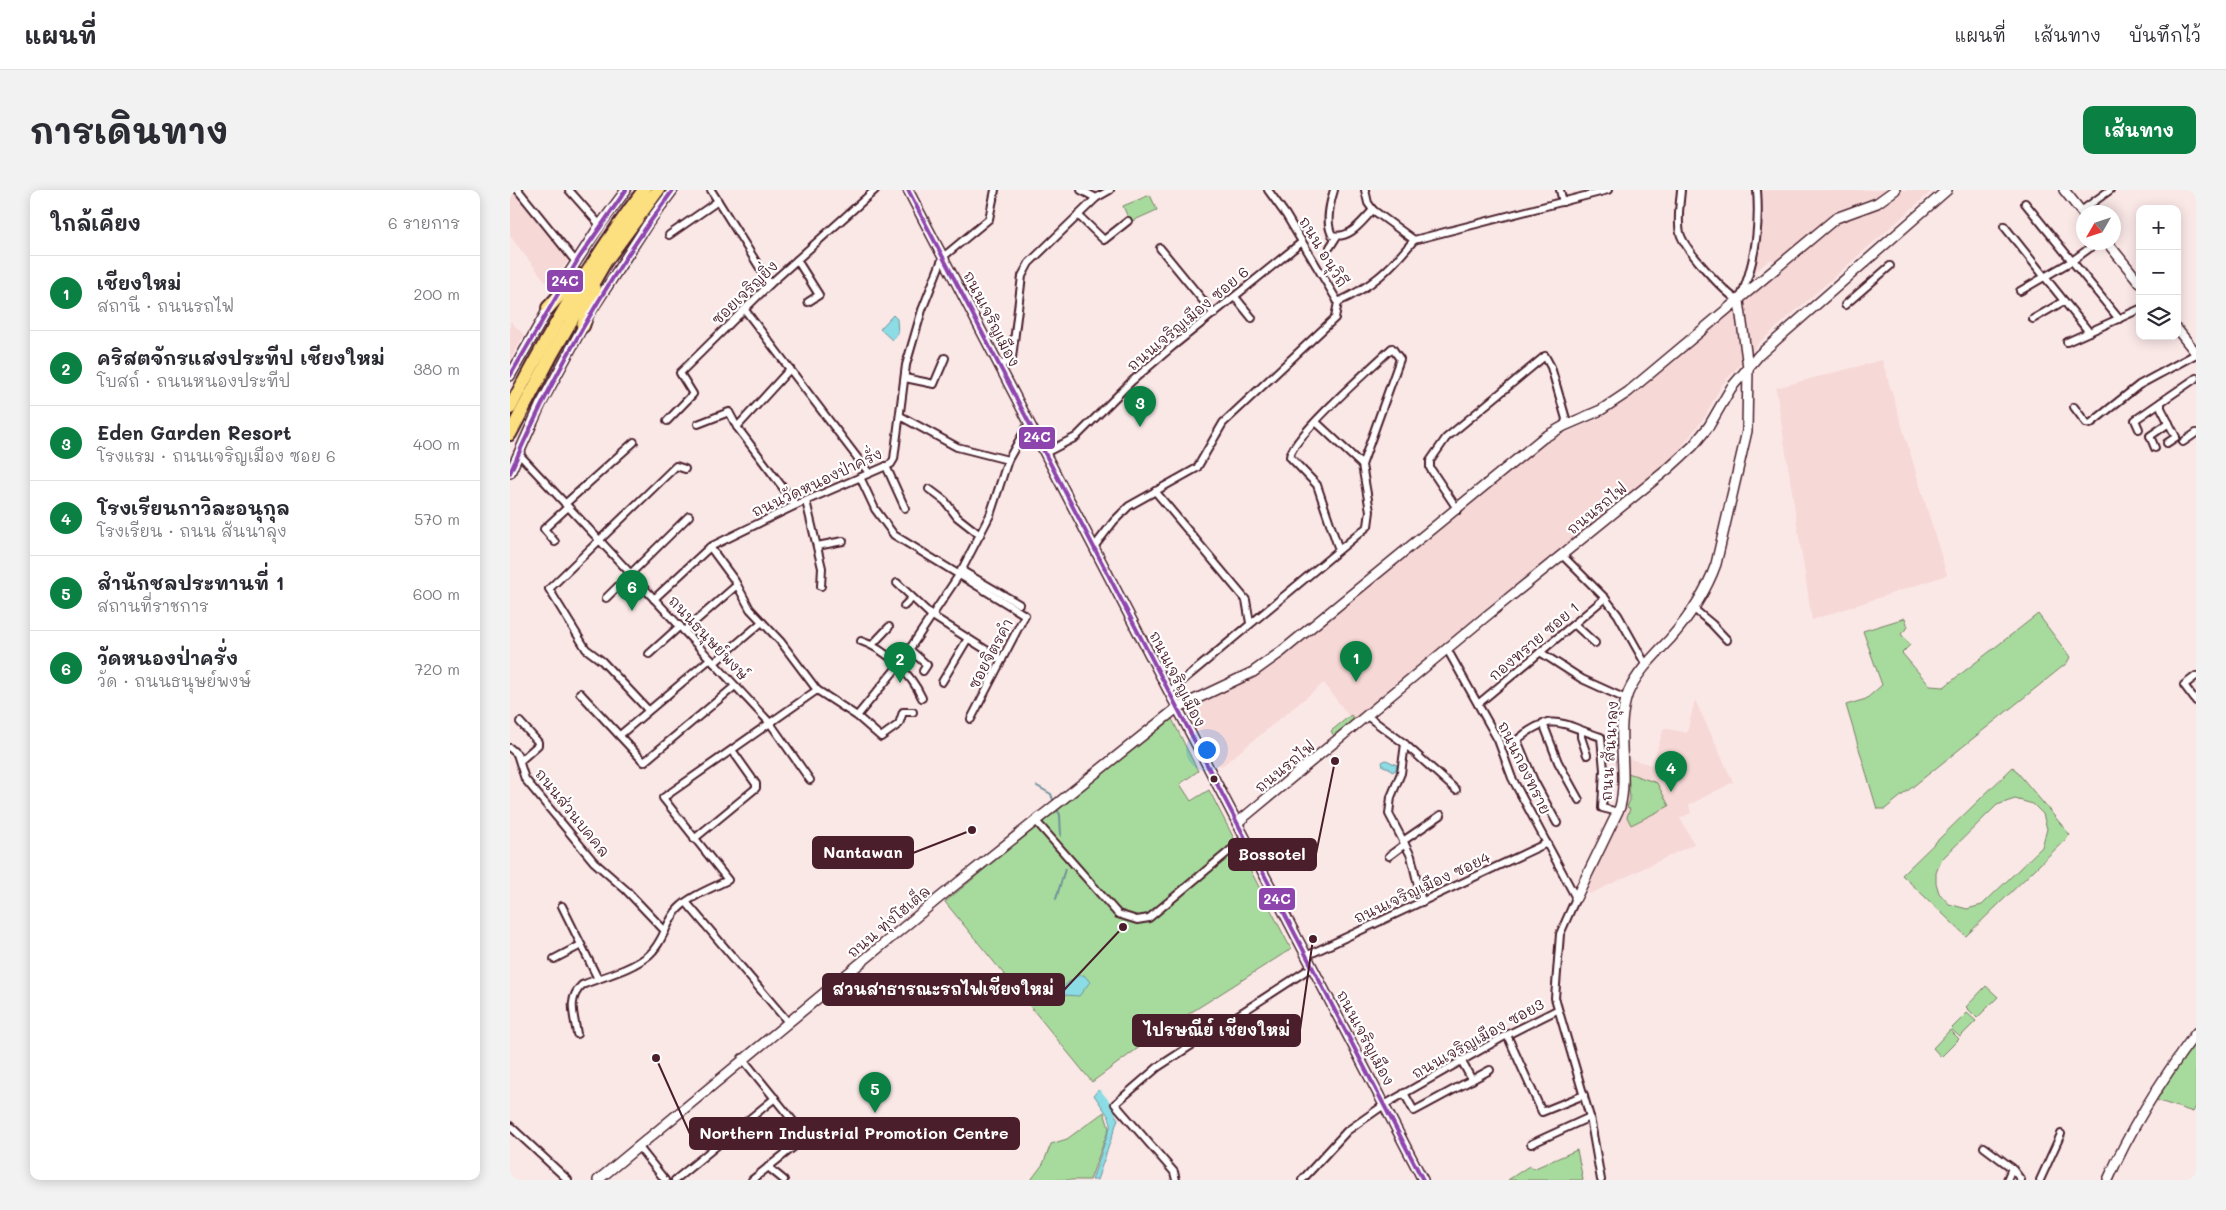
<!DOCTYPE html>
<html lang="th">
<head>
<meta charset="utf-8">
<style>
  :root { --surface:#fff; --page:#f2f2f3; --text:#2b2b33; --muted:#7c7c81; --line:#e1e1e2; --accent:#0b8043 }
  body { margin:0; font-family:Mali,"Playpen Sans Thai",sans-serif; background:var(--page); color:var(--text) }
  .controls { position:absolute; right:15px; top:15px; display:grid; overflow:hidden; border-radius:10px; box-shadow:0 2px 12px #0003 }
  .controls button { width:45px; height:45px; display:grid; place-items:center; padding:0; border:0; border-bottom:1px solid var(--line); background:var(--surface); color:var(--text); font:25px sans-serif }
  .compass { position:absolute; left:1566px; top:15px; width:45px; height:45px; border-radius:50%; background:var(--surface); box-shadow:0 2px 12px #0003; rotate:231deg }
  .you { position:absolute; left:696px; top:559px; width:18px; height:18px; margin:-12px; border:4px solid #fff; border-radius:50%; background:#1a73e8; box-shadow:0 0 0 8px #1a73e833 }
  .badge { display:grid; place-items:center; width:32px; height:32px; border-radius:50%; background:var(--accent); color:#fff; font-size:16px; font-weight:700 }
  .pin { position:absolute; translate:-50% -41px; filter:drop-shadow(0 1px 2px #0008) }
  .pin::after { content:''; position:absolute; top:26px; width:18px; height:15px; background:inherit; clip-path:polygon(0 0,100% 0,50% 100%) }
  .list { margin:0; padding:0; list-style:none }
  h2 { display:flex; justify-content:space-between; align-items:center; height:65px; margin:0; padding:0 20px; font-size:21px }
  h2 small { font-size:16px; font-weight:400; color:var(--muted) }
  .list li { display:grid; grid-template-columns:32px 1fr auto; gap:15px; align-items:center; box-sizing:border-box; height:75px; padding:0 20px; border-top:1px solid var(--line) }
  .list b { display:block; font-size:19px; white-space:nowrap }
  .list p { margin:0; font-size:16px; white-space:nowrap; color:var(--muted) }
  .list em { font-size:16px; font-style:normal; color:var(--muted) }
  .icon { flex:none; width:28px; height:28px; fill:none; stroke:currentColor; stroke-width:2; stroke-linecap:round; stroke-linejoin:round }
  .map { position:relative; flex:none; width:1686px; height:990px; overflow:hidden; border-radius:10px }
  header { display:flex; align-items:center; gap:30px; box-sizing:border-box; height:70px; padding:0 25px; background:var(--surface); border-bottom:1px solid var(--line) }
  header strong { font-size:24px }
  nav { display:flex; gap:28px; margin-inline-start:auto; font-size:18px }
  .intro { display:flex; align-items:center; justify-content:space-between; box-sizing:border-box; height:120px; padding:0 30px }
  h1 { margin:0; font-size:35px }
  .button { padding:12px 22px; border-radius:10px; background:var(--accent); color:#fff; font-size:18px; font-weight:700 }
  main { display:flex; gap:30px; padding:0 30px }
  aside { flex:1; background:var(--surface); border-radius:10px; box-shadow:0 2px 12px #0003 }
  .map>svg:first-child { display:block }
  .built { fill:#f6d8d6 }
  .green { fill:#a7db9d; stroke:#787d64; fill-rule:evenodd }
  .water { fill:#8bdce4; stroke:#71909a }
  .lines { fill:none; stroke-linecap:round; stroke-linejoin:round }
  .stream { stroke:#71909a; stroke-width:2 }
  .canal { stroke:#8bdce4; stroke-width:5.5 }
  .street-casing { stroke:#4a1f2b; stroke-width:10 }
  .secondary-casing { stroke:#4a1f2b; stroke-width:12 }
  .highway-casing { stroke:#4a1f2b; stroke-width:16 }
  .street { stroke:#fff; stroke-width:6 }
  .secondary { stroke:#fff; stroke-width:9 }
  .highway { stroke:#fce080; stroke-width:12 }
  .bus-1-casing { stroke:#fff; stroke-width:8 }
  .bus-1 { stroke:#8e44ad; stroke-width:4 }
  .bus-dot { fill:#4a1f2b; stroke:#fff; stroke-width:2 }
  .labels { text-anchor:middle; stroke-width:4.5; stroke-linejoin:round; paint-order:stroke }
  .street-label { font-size:15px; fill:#4a1f2b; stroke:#fff }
  .leader { fill:none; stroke:#4a1f2b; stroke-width:2 }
  .callout-dot { fill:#4a1f2b; stroke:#fff; stroke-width:2 }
  .callout { fill:#4a1f2b; stroke:#4a1f2b; stroke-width:2 }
  .callout-label { font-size:16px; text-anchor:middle; font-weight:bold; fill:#fff }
  .line-badge { stroke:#fff; stroke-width:2 }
  .badge-label { font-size:14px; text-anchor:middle; font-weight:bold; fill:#fff }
</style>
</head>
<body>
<header>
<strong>แผนที่</strong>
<nav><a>แผนที่</a><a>เส้นทาง</a><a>บันทึกไว้</a></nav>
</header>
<div class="intro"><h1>การเดินทาง</h1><a class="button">เส้นทาง</a></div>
<main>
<aside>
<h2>ใกล้เคียง<small>6 รายการ</small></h2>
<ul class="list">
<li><span class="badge">1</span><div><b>เชียงใหม่</b><p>สถานี · ถนนรถไฟ</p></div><em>200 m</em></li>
<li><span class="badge">2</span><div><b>คริสตจักรแสงประทีป เชียงใหม่</b><p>โบสถ์ · ถนนหนองประทีป</p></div><em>380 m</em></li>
<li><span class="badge">3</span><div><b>Eden Garden Resort</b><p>โรงแรม · ถนนเจริญเมือง ซอย 6</p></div><em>400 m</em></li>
<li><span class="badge">4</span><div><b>โรงเรียนกาวิละอนุกุล</b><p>โรงเรียน · ถนน สันนาลุง</p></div><em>570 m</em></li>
<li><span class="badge">5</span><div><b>สำนักชลประทานที่ 1</b><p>สถานที่ราชการ</p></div><em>600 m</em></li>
<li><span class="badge">6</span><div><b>วัดหนองป่าครั่ง</b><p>วัด · ถนนธนุษย์พงษ์</p></div><em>720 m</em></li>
</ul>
</aside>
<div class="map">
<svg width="1686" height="990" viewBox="0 0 1686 990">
  <rect width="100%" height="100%" fill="#fae8e7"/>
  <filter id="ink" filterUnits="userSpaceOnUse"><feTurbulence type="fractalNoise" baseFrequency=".02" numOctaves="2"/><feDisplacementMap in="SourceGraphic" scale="10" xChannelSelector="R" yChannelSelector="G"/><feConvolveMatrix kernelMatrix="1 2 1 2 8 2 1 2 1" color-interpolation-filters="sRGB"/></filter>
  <g filter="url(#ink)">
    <g class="built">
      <path d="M 0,0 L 5,0 L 60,68 L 39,96 L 0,46 Z"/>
      <path d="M 1250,0 L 1375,0 L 1367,6 L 1328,20 L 1264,72 L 1261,69 L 1245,82 L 1251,52 Z"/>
      <path d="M 1390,0 L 1423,0 L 1249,153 L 1211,196 L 1195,227 L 1157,275 L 981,414 L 843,532 L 814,493 L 712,576 L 705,574 L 678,519 L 746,486 L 916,352 L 1036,252 L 1094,226 L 1332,29 L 1350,24 L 1374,13 Z"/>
      <path d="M 0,131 L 14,145 L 0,170 Z"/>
      <path d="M 1372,170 L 1437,385 L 1302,430 L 1266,198 Z"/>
      <path d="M 1185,510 L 1223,592 L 1179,615 L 1181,623 L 1170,628 L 1184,654 L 1080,704 L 1075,698 L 1117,612 L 1116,568 L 1142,575 L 1154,538 L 1177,543 Z"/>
    </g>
    <g class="green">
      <path d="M 640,5 L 647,20 L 620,32 L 613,16 Z"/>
      <path d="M 1528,424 L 1560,467 L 1557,473 L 1375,619 L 1367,619 L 1336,515 L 1356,509 L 1372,495 L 1353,441 L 1395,428 L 1398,437 L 1391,444 L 1400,455 L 1392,463 L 1420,496 L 1434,497 Z"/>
      <path d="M 841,525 L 845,530 L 824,546 L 821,541 Z"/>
      <path d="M 662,529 L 688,581 L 670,594 L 681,611 L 699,600 L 781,759 L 650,842 L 582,892 L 435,712 L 556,612 Z"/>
      <path d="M 1503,577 L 1560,645 L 1456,746 L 1392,685 ZM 1505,609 L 1523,614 L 1533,624 L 1537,639 L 1532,657 L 1472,715 L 1457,719 L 1439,714 L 1429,703 L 1426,693 L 1426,683 L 1431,670 L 1487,615 Z"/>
      <path d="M 1118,583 L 1147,593 L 1159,616 L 1121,635 L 1117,627 L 1120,619 L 1117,617 L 1120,610 Z"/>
      <path d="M 1476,796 L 1488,807 L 1467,828 L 1456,817 Z"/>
      <path d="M 1457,823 L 1466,831 L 1450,847 L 1441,839 Z"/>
      <path d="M 1440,840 L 1449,849 L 1431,867 L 1423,858 Z"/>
      <path d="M 1686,848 L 1686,916 L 1683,922 L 1643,909 Z"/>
      <path d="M 594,922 L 599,938 L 580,990 L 521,990 L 533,974 L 541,954 L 557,949 Z"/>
      <path d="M 1067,960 L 1073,990 L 998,990 L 1019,976 L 1023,979 Z"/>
    </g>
    <g class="water">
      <path d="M 383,125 L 387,129 L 388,143 L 382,150 L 370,139 Z"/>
      <path d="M 876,570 L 887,575 L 886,580 L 882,582 L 879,578 L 873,576 L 872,572 Z"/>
      <path d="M 574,785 L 580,792 L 569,806 L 554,805 L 555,795 L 567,786 Z"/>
      <path d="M 588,900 L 608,929 L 587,990 L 582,990 L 601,934 L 599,927 L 584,905 Z"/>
    </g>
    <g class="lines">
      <g class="stream">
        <path d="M 527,596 L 541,604 L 544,613"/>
        <path d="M 546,617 L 550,625 L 551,646"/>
        <path d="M 546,709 L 555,679"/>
      </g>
      <path class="canal" d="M 589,903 L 598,914 L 603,924"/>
      <defs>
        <g id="street">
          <path d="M 8,0 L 66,72"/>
          <path d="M 59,0 L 90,35"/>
          <path d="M 201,0 L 260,94"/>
          <path d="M 571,0 L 586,8"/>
          <path d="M 758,0 L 776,25 L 828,112"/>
          <path d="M 824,0 C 820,13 815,32 822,45 C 840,50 852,31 863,20 L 904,50"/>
          <path d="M 855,0 L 858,13 L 863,20"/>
          <path d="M 1050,0 L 1053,12"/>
          <path d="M 1171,0 C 1170,13 1167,30 1170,43 C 1174,59 1214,102 1229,111 C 1245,75 1250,39 1247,0"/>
          <path d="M 1515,13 L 1609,129"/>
          <path d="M 1571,21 L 1600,0"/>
          <path d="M 568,25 L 594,50 L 618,31"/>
          <path d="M 1494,36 L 1579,142"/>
          <path d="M 159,45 L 208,11"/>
          <path d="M 820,57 L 827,46"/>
          <path d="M 650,58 L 704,124"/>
          <path d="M 287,70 L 309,105 L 298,112"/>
          <path d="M 1510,101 L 1562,71 L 1588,52"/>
          <path d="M 725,107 L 742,128"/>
          <path d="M 828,112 C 863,96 880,79 904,50 L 1098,0"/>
          <path d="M 1335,115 L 1380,76"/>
          <path d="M 235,120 L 359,283"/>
          <path d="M 1523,129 L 1554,111"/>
          <path d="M 1557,152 L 1630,119"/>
          <path d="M 490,176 L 502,168 L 512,86 L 519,73 L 586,8 L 600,0"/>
          <path d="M 395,188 L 424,194 L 435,168"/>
          <path d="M 1564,217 L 1576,233 L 1580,234 L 1629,195 L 1686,164"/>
          <path d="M 390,226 L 447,257 L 498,270"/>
          <path d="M 157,231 L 183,204 L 170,183 L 260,94 L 365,0"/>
          <path d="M 806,232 L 852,275"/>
          <path d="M 188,234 L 219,222 L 227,237 L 286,315"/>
          <path d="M 227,237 L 280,179"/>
          <path d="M 1629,239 L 1625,230 L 1651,212"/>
          <path d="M 1673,252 L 1686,243"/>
          <path d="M 1657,253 L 1666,247 L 1651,218 L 1651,212 L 1686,188"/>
          <path d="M 1645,258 L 1640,246 L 1659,233"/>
          <path d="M 8,263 L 260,533 L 300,590"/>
          <path d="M 535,263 L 566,247 L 622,191 L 663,156 L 792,52"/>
          <path d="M 376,276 L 395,318"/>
          <path d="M 350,287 L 365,319 L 384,345 L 515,425 L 461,529"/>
          <path d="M 419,299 L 435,311 L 447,327 L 470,345"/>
          <path d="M 645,301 L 736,410 L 740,433"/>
          <path d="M 296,311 L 312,378 L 311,396"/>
          <path d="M 55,314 L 124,252"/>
          <path d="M 948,320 L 920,278 L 920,271 L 936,248 L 1035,166 L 1041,177 L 1056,229 L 1054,236"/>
          <path d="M 45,352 L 34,339 L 58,317"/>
          <path d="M 307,356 L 333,351"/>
          <path d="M 200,357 L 225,391 L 240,419 L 271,452 L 307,500 L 347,526 L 371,547 L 389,534 L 393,522 L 403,522"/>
          <path d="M 584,357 L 604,331 L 619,316 L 687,278 L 713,233 L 825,128 L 828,112"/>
          <path d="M 1052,365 L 1095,408 L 1108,425 L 1136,475"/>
          <path d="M 451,380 L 509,414"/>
          <path d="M 387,393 L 421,425 L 492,470"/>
          <path d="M 96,408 L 179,326"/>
          <path d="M 144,409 L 200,357 L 286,315 L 381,274 L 384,269 L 396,175 L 412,120 L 433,67 L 479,29 L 485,0"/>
          <path d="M 394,416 L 402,408"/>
          <path d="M 1184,419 L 1202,434 L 1217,450"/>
          <path d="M 1064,434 L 1085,453"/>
          <path d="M 174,441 L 227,395"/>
          <path d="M 351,451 C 375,459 401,483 412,508"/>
          <path d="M 362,455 L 379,437"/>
          <path d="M 399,459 L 417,475 L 413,481"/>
          <path d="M 937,459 L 988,550 L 1002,588 L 1066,708 L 1050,744 L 1045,808 L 1080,927 L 1091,990"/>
          <path d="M 1030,462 L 1072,489 L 1116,509"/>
          <path d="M 139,464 L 170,436"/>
          <path d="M 204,473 L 252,432"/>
          <path d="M 1686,486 L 1674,495 L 1686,511"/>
          <path d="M 432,492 L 457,450"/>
          <path d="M 659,502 L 858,336 L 860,321 L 852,275 L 890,169 L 882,158 C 865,174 780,249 780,267 L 807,295 L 829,360"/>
          <path d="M 70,503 L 134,572 L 225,496"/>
          <path d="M 968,514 L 1095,408"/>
          <path d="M 138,520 L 92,471 L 76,459 L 39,399 L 166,276 L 175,279"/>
          <path d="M 347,526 L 389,475 L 449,385 L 480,325 L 498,270 L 519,233"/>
          <path d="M 857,526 L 895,554 L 946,600"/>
          <path d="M 1033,533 L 1048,572 L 1069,610"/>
          <path d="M 1071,541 L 1071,547 L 1077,565"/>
          <path d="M 110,545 L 200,469"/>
          <path d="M 895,554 L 891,583 L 881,607 L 879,624 L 901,666 L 912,712"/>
          <path d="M 0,558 L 7,564 L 15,589 L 84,672 L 116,700 L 155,741"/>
          <path d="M 10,571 L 28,555 L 28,552 L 10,532"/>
          <path d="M 525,630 L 608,724 L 627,730 L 639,728 L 735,648"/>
          <path d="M 1047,633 L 1024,591 L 1007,550 C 1043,520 1052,535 1091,547 L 1094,580 L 1092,618 L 1108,622"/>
          <path d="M 184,649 L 246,598 L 246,594 L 222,560"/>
          <path d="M 893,651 L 931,625"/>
          <path d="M 879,666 L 895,654"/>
          <path d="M 176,712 L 278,832"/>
          <path d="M 52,716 L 88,789"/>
          <path d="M 796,766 L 1037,653"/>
          <path d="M 44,769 L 71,755"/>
          <path d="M 67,844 C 64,825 57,809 72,795 C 94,786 121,780 139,765 C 153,753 156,732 168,719 C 180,706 202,698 218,690 L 153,608 L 307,500"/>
          <path d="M 997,845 L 1032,922 L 1074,905"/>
          <path d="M 232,868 L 296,947 L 242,990"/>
          <path d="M 951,870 L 962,890"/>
          <path d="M 894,903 L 904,921 L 980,880"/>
          <path d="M 0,936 L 58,990"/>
          <path d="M 1021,954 L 1080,927"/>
          <path d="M 128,956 L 155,990"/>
          <path d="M 1474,957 L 1502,978 L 1511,990"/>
          <path d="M 258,977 L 274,990"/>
          <path d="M 165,990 L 265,908"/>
          <path d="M 666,990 L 664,982 L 605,914 L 648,877 L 802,777"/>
          <path d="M 792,990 L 837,941 L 874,915 L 997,845 L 1047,820"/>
          <path d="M 1497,990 L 1502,978"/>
          <path d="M 1530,990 L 1551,944"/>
        </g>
        <g id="secondary">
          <path d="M 398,0 L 913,990"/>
          <path d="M 1554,0 L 1574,25"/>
          <path d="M 1597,52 L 1630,93"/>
          <path d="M 48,100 L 90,35 L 116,0"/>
          <path d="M 82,120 L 137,35 L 163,0"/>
          <path d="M 1667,139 L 1686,163"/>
          <path d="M 0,186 L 41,114"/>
          <path d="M 0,283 L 30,216 L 76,131"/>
          <path d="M 727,633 L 974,428 L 1159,278 L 1183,256 L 1199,236 L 1221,198 L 1249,165 L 1437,0"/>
          <path d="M 1066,708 L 1110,617 C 1119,581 1104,541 1118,503 C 1127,482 1145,465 1160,449 C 1180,426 1196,402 1206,374 L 1237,241 L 1238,177 L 1229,111"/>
          <path d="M 88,990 L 429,708 L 667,518 L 743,482 L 771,462 L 1033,248 L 1054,236 L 1091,220 L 1118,202 L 1326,28 L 1367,13 L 1385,0"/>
          <path d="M 1598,990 C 1621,937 1651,890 1686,843"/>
        </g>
        <g id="highway">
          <path d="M 38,118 L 68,85"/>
          <path d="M 73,136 L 85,100"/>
          <path d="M 0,218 C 39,142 83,68 134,0"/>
          <path d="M 0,244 L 42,164 L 95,72 L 148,0"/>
        </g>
      </defs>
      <use href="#street" class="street-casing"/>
      <use href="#secondary" class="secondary-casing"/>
      <use href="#highway" class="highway-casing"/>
      <use href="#street" class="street"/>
      <use href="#secondary" class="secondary"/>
      <use href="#highway" class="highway"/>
      <defs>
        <g id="bus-1">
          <path d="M 398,0 L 913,990"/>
          <path d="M 0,186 L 69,68 L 116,0"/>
          <path d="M 0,283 C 44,182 97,89 163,0"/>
        </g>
      </defs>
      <use href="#bus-1" class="bus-1-casing"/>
      <use href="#bus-1" class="bus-1"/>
    </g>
  </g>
  <circle class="bus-dot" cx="704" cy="589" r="4.5"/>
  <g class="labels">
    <g class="street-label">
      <text transform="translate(813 62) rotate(59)" y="5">ถนน อนุวิถี</text>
      <text transform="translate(235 103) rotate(-44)" y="5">ซอยเจริญยิ่ง</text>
      <text transform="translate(481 129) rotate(63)" y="5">ถนนเจริญเมือง</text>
      <text transform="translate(678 129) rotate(-40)" y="5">ถนนเจริญเมือง ซอย 6</text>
      <text transform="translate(307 293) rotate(-25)" y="5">ถนนวัดหนองป่าครั่ง</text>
      <text transform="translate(1087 319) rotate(-39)" y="5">ถนนรถไฟ</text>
      <text transform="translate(198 448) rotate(47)" y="5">ถนนธนุษย์พงษ์</text>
      <text transform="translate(1024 452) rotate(-40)" y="5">กองทราย ซอย 1</text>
      <text transform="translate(481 464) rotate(-62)" y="5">ซอยจิตรคำ</text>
      <text transform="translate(667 489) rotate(63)" y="5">ถนนเจริญเมือง</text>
      <text transform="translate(1100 561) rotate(-86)" y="5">ถนน สันนาลุง</text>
      <text transform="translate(775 577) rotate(-39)" y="5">ถนนรถไฟ</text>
      <text transform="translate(1014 578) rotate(64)" y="5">ถนนกองทราย</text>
      <text transform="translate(62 623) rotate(51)" y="5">ถนนส่วนบคคล</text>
      <text transform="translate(912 698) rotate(-25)" y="5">ถนนเจริญเมือง ซอย4</text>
      <text transform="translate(379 732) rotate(-40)" y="5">ถนน ทุ่งโฮเต็ล</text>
      <text transform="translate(855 848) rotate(62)" y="5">ถนนเจริญเมือง</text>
      <text transform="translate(968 849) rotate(-29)" y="5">ถนนเจริญเมือง ซอย3</text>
    </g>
  </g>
  <path class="leader" d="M462 640L403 663M825 571L806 664M613 737L554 800M803 749L790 840M146 868L180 944"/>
  <g class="callout-dot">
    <circle cx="462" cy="640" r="5"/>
    <circle cx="825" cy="571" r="5"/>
    <circle cx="613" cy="737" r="5"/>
    <circle cx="803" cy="749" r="5"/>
    <circle cx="146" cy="868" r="5"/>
  </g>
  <g class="callout">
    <rect x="303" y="647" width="100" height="31" rx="5"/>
    <rect x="719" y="649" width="87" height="31" rx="5"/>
    <rect x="313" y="784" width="241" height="31" rx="5"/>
    <rect x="623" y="825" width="167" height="31" rx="5"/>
    <rect x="180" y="928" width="329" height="31" rx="5"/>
  </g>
  <g class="callout-label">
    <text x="353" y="668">Nantawan</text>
    <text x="762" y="670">Bossotel</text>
    <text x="433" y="805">สวนสาธารณะรถไฟเชียงใหม่</text>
    <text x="707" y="846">ไปรษณีย์ เชียงใหม่</text>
    <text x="344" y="949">Northern Industrial Promotion Centre</text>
  </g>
  <g class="line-badge">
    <rect x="36" y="79" width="38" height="24" rx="5" fill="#8e44ad"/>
    <rect x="508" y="236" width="38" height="24" rx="5" fill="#8e44ad"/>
    <rect x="748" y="697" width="38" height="24" rx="5" fill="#8e44ad"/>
  </g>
  <g class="badge-label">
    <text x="55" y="96">24C</text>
    <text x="527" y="252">24C</text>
    <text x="767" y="714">24C</text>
  </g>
</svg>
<div class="controls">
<button>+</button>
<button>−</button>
<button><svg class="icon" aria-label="layers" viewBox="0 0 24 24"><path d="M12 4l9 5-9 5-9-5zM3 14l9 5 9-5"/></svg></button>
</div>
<svg class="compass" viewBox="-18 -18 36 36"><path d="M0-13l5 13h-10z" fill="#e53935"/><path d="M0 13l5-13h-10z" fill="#7c7c81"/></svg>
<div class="you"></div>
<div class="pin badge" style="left:846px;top:492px">1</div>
<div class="pin badge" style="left:390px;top:493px">2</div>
<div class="pin badge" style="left:630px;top:237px">3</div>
<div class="pin badge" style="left:1161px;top:602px">4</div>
<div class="pin badge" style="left:365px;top:923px">5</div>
<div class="pin badge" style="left:122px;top:421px">6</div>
</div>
</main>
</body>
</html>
